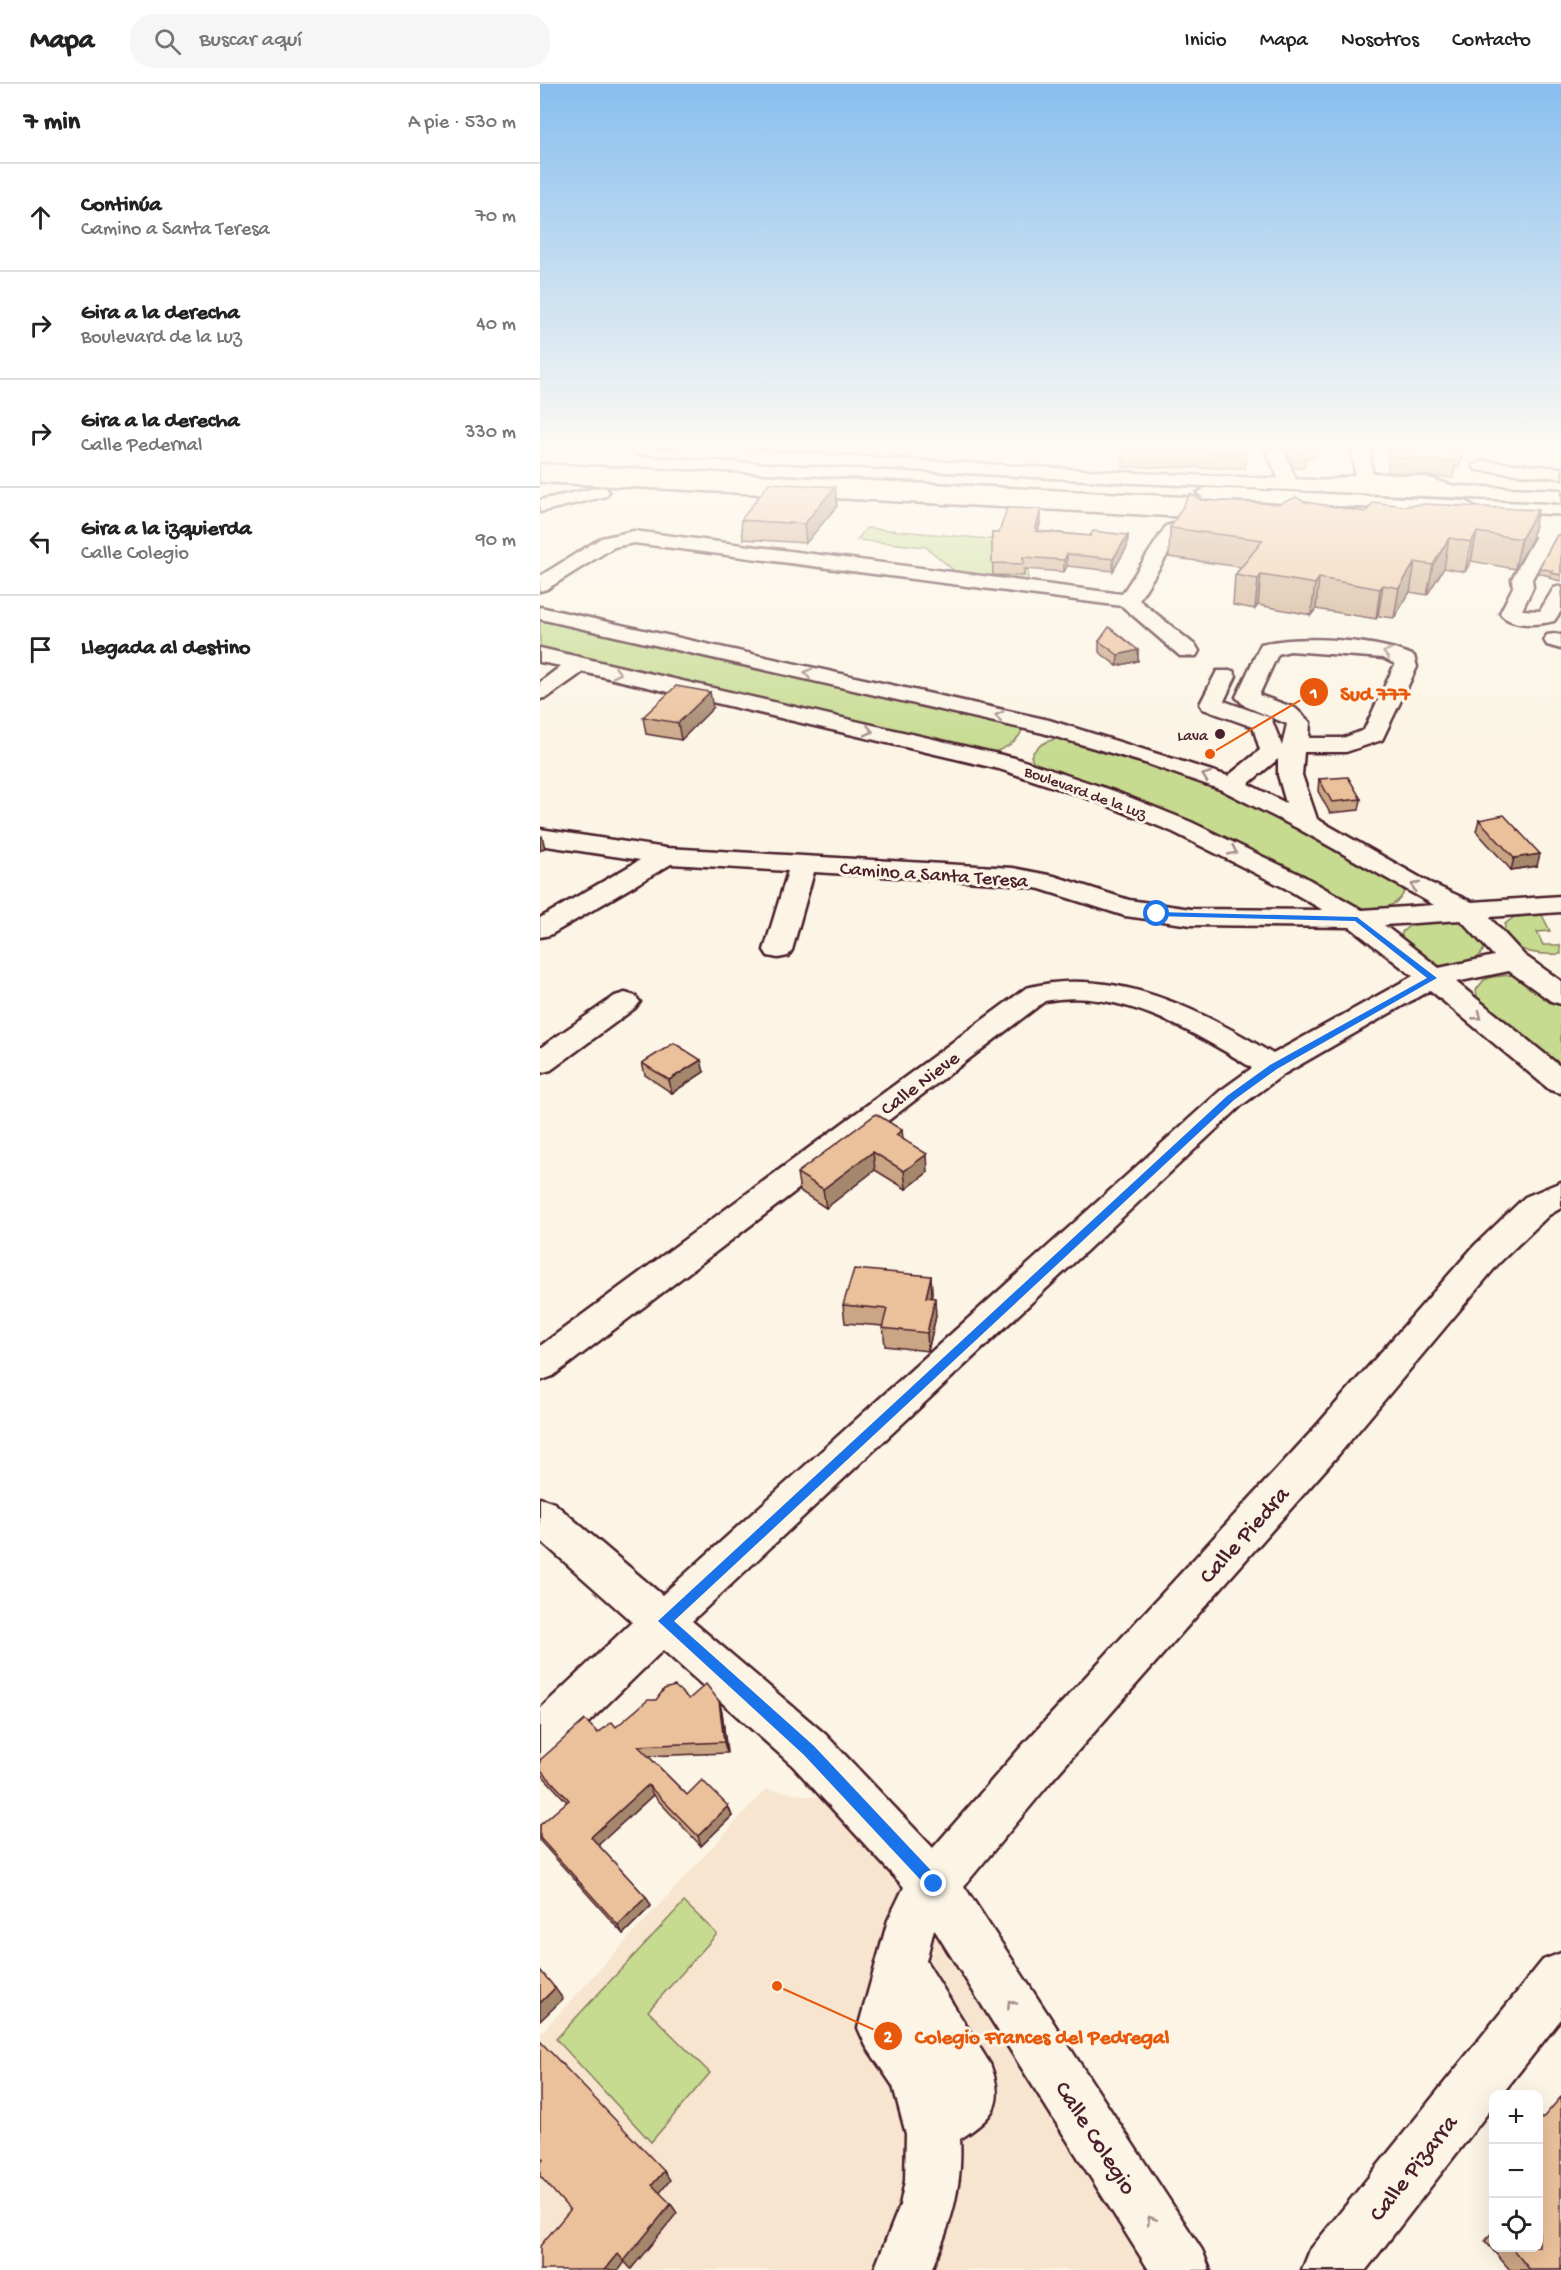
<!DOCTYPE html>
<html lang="es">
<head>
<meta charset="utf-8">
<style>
  :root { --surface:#fff; --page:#f6f6f6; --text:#222; --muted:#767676; --line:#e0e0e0 }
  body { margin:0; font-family:"Gochi Hand",sans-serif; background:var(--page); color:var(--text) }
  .controls { position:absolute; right:18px; bottom:18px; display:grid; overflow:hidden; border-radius:12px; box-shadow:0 6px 24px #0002 }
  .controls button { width:54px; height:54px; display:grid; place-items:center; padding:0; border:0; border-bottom:2px solid var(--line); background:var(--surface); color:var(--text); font:30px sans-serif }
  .stop { position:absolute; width:18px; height:18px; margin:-14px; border:4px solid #1a73e8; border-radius:50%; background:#fff }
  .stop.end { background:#1a73e8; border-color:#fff; box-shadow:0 2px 6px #0008 }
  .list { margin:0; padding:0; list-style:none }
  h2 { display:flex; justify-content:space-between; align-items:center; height:78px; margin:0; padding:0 24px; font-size:26px }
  h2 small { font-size:20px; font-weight:400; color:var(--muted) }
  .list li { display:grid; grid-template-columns:39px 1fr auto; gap:18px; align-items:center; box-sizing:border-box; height:108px; padding:0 24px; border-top:2px solid var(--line) }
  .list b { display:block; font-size:22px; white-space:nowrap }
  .list p { margin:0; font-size:20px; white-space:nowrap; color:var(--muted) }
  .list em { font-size:20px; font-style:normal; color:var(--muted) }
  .icon { flex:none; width:33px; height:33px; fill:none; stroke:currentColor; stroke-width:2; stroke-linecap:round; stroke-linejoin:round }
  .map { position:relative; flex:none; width:1021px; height:2186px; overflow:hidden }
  header { display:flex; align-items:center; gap:36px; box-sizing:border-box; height:84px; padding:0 30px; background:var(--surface); border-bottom:2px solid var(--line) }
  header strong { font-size:28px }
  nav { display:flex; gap:33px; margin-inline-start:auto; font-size:21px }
  .search { width:420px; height:54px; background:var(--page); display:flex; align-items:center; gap:15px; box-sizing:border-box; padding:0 21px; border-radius:24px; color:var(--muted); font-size:22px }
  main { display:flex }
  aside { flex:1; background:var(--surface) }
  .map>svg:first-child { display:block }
  .built { fill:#f7e5cf }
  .green { fill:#c6db90; stroke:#887d5e; stroke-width:1.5 }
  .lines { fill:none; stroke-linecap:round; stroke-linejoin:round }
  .minor-casing { stroke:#4a1f2b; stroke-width:5 }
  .major-casing { stroke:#4a1f2b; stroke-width:5 }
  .highway-casing { stroke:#4a1f2b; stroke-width:5 }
  .minor { fill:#fcf5e5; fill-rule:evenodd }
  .major { fill:#fcf5e5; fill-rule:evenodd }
  .highway { fill:#fcf5e5; fill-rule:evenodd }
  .wall { fill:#caa685; stroke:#4a1f2b; stroke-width:1.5 }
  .shaded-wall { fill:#a4876c; stroke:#4a1f2b; stroke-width:1.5 }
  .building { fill:#ebc19b; stroke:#4a1f2b; stroke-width:1.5 }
  .oneway { stroke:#a38a88 }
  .route { fill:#1a73e8 }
  .poi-dot { fill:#4a1f2b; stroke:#fcf5e5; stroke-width:2 }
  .labels { text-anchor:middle; stroke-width:6; stroke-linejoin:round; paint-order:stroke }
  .far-poi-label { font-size:16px; fill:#4a1f2b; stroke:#fcf5e5; text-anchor:end }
  .far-street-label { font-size:16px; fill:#4a1f2b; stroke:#fcf5e5 }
  .street-label { font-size:20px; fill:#4a1f2b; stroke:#fcf5e5 }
  .near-street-label { font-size:24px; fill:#4a1f2b; stroke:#fcf5e5 }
  .leader { fill:none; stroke:#e8590c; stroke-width:2 }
  .callout-dot { fill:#e8590c; stroke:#fcf5e5; stroke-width:2 }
  .mark-label { font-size:18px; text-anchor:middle; font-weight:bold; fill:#fff }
  .callout-label { font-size:21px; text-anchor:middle; font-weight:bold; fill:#e8590c; stroke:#fcf5e5; stroke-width:6; stroke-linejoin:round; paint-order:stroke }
</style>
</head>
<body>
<header>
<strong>Mapa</strong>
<div class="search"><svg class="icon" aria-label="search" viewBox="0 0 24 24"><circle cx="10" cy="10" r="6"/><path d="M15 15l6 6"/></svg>Buscar aquí</div>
<nav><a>Inicio</a><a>Mapa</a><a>Nosotros</a><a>Contacto</a></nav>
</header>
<main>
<aside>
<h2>7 min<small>A pie · 530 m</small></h2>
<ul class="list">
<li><svg class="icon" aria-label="ahead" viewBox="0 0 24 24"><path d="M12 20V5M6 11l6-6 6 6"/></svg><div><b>Continúa</b><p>Camino a Santa Teresa</p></div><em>70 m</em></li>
<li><svg class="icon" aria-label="right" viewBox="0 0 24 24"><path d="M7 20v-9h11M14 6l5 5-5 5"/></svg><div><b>Gira a la derecha</b><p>Boulevard de la Luz</p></div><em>40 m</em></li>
<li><svg class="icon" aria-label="right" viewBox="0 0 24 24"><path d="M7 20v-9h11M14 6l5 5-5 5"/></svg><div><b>Gira a la derecha</b><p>Calle Pedernal</p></div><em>330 m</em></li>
<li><svg class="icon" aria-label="left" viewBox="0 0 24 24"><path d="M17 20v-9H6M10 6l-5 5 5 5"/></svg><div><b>Gira a la izquierda</b><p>Calle Colegio</p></div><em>90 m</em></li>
<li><svg class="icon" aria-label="arrive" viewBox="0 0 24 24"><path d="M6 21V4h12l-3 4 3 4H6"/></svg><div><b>Llegada al destino</b></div></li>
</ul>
</aside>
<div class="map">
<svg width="1021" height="2186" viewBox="0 0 1021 2186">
  <rect width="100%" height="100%" fill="#fcf5e5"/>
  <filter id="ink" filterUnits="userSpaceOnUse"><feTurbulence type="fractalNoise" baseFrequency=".0167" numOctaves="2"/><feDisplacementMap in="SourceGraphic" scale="12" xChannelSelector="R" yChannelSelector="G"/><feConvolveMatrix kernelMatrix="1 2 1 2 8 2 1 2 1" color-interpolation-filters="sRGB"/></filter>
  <g filter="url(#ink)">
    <path class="built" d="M 226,1705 L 282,1714 L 386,1833 L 607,2186 L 0,2186 L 0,1950 Z"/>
    <g class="green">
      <path d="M 326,444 L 505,460 L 487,472 L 488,498 L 418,490 L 386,463 L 317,456 Z"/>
      <path d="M 0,533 L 484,641 C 480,659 462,666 446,671 L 0,565 Z"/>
      <path d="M 527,652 L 662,696 L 766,747 L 865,805 C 859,827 831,826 813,825 L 494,682 L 491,672 C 498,658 513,655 527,652 Z"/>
      <path d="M 1002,831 L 1010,847 L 997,848 L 1003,861 L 1020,861 L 1021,870 C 1001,871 975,870 964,849 L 965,840 L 974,833 Z"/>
      <path d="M 915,835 L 927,840 L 945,862 C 938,884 906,886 887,878 C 878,874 869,863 861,856 L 862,848 L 876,836 Z"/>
      <path d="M 971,891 L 982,893 L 1021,916 L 1021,985 L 938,919 L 936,906 L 944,896 L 952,893 Z"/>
      <path d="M 144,1818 L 177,1850 L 108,1927 L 170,1989 L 111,2058 L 16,1955 Z"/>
    </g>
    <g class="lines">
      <defs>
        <g id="minor">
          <path d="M 725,365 L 743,365 L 758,400 L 755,404 L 743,404 Z"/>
          <path d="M 812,365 L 830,365 L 832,389 L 886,393 L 917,403 L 920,407 L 911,412 L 884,403 L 824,399 L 787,407 L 781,406 L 778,402 L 781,398 L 815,391 Z"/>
          <path d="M 942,377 L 1021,384 L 1021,394 L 936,386 L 933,382 Z"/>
          <path d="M 633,440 L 643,446 L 599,516 L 656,562 L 659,567 L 656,572 L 640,572 L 582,522 L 94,459 L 74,463 L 7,505 L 0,507 L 0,492 L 61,454 L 94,447 L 582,510 L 626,442 Z"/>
          <path d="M 1008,442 L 1018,448 L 992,495 L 993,503 L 982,526 L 1000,527 L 1014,504 L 1021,502 L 1021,527 L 1014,537 C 999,541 969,543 960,529 L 973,503 L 972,495 L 998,448 Z"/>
          <path d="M 0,523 L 509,636 L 688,692 L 720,666 L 713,643 L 663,625 L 660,620 L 677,587 L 693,587 L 696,592 L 684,617 L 731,634 L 742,662 L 747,640 L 705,622 L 696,613 L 721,560 C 761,551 837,555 874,572 L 877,583 L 842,656 L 806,668 L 764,668 L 762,691 L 777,735 L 888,798 L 932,818 L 1021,812 L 1021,828 L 949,833 L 984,871 L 1021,897 L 1021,920 L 1011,917 L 969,887 L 916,898 L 1021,983 L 1021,1009 L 1010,1006 L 890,906 L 744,990 L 702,1021 L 152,1537 L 285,1650 L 393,1764 L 481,1663 L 771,1348 L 935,1161 L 985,1113 L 1021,1098 L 1021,1124 L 1009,1131 L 959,1179 L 799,1370 L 513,1695 L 424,1802 L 662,2166 L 670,2186 L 609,2186 L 394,1845 L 386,1877 L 450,1980 C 466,2021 453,2033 420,2055 C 423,2103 410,2143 391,2186 L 334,2186 L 360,2121 L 365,2097 L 366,2050 L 353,2002 L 326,1962 L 318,1944 L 348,1836 L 364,1803 L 253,1682 L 123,1566 L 16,1670 L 0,1677 L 0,1625 L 92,1538 L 0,1456 L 0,1414 L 14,1419 L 122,1511 L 680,1007 L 712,984 C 653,947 577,903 505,917 L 13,1292 L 0,1297 L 0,1262 L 486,904 C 572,881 662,926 733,970 L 873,892 L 810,843 L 651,841 L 585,832 L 500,805 L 473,800 L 274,788 L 252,866 L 248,872 L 238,874 L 228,872 L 224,866 L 248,787 L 131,780 L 10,851 L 0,853 L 0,834 L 100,776 L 0,761 L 0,745 L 126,764 L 473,784 L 514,792 L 589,816 L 651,825 L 783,826 L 745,804 L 633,748 L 556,717 L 459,685 L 43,588 L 8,613 L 0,615 L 0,598 L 21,582 L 0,578 L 0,564 L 475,674 L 574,707 L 651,738 L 763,792 L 822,826 L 894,821 L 757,744 L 682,706 L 605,679 L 503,649 L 0,535 ZM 750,567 L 843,574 L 855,580 L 824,646 L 803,654 L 769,654 L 770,638 L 755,624 L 719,611 L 738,570 ZM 738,675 L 738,691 L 746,719 L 708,700 ZM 921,836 L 954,872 L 899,884 L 844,841 Z"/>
          <path d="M 1015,550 L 1021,551 L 1021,565 L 1007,561 L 1004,556 L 1007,551 Z"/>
          <path d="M 85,909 L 95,912 L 100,918 L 95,924 L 11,986 L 0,989 L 0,964 L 75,912 Z"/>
          <path d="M 1021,1869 L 1021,1935 L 962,2010 L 954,2010 L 954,2021 L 826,2186 L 762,2186 L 770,2166 L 1003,1876 Z"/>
        </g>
        <g id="major">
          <path d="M 88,365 L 188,365 L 596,389 L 1021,406 L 1021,418 L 596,399 L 97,370 Z"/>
          <path d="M 0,388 L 684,423 L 693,429 L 684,435 L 0,398 Z"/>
          <path d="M 60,403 L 66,404 L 69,408 L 66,412 L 0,428 L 0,416 Z"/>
          <path d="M 948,438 L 1021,442 L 1021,454 L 941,448 L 938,444 L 941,440 Z"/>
        </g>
        <g id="highway">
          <path d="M 0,380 L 664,414 L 657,409 L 666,404 L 926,417 L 935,423 L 926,429 L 692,416 L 699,421 L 690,427 L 0,390 Z"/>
          <path d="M 986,405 L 1021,407 L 1021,419 L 980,414 L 977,410 L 980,406 Z"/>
          <path d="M 951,430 L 1021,433 L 1021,445 L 944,440 L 942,436 Z"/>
        </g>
      </defs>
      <use href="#minor" class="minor-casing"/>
      <use href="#major" class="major-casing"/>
      <use href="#highway" class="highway-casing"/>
      <use href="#minor" class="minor"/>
      <use href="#major" class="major"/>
      <use href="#highway" class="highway"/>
    </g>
    <g class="wall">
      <path d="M 582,365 L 705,365 L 706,369 L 705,384 L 583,383 Z"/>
      <path d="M 745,365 L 776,365 L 775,374 L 765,374 L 764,384 L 754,384 Z"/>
      <path d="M 848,365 L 921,365 L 922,368 L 919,384 L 915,383 L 913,394 L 848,388 Z"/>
      <path d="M 295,403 L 297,422 L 266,459 L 203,455 L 201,436 Z"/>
      <path d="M 662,416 L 740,420 L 765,418 L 992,455 L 975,485 L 931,477 L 925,488 L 904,484 L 887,511 L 870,508 L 854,534 L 838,532 L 836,535 L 776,525 L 771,531 L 718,521 L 715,525 L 693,521 L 695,491 L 701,483 L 629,473 L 630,444 Z"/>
      <path d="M 501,425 L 501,436 L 498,447 L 550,452 L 588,451 L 587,463 L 573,487 L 527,482 L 524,488 L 484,485 L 484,492 L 453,491 L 452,449 L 459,449 Z"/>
      <path d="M 1021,450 L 1021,497 L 1009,494 L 1010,492 L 998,489 L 999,484 Z"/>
      <path d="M 559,557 L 598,566 L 598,577 L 577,582 L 559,568 Z"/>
      <path d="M 173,624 L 141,656 L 106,650 L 103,633 Z"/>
      <path d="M 779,695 L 821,715 L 819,726 L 790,729 L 778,707 Z"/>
      <path d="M 939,736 L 997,782 L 971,786 L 936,747 Z"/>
      <path d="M 102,979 L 164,988 L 132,1009 L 105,991 Z"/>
      <path d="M 363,1055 L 388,1088 L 366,1105 L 335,1086 L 286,1124 L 260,1107 L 257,1089 Z"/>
      <path d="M 391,1192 L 392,1210 L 391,1214 L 396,1232 L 388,1267 L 345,1262 L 343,1242 L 305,1239 L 303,1221 Z"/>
      <path d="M 149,1615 L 179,1617 L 182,1628 L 187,1669 L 108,1672 L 147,1711 L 188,1722 L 192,1732 L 161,1762 L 113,1711 L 58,1761 L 106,1813 L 111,1822 L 83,1850 L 0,1757 L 0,1741 L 27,1718 L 1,1690 L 0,1689 L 0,1676 L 58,1649 L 76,1643 L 116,1616 Z"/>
      <path d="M 1002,2035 L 1021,2186 L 970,2186 L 945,2157 L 954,2147 L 954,2163 L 999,2163 Z"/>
    </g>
    <g class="shaded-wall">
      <path d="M 295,403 L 297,422 L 266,459 L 264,440 Z"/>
      <path d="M 501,425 L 501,436 L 495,459 L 495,447 Z"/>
      <path d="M 998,426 L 992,455 L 975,485 L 981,455 Z"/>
      <path d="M 937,448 L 931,477 L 925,488 L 931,458 Z"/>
      <path d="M 588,451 L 587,463 L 573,487 L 573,475 Z"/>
      <path d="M 909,454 L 904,484 L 887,511 L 893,481 Z"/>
      <path d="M 527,470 L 527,482 L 524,488 L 524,476 Z"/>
      <path d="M 875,478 L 870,508 L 854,534 L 859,504 Z"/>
      <path d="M 721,491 L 718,521 L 715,525 L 718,495 Z"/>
      <path d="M 779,494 L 776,525 L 771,531 L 775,500 Z"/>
      <path d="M 843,501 L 838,532 L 836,535 L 840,505 Z"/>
      <path d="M 598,566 L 598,577 L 577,582 L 578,571 Z"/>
      <path d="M 170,608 L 173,624 L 141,656 L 138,639 Z"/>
      <path d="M 2,752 L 5,764 L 0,767 L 0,754 Z"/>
      <path d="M 1000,770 L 997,782 L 971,786 L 974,774 Z"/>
      <path d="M 161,976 L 164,988 L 132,1009 L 129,996 Z"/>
      <path d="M 362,1046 L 364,1064 L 356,1051 Z"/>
      <path d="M 333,1068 L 335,1086 L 286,1124 L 283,1105 Z"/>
      <path d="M 387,1070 L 388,1088 L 366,1105 L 364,1087 Z"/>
      <path d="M 391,1192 L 392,1210 L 387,1231 L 386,1213 Z"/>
      <path d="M 395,1214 L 396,1232 L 388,1267 L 387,1249 Z"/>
      <path d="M 179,1617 L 182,1628 L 187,1669 L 184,1658 Z"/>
      <path d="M 108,1701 L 113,1711 L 56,1763 L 51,1753 Z"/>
      <path d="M 188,1722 L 192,1732 L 161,1762 L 158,1752 Z"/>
      <path d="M 106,1813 L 111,1822 L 83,1850 L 78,1841 Z"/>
      <path d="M 15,1904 L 23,1915 L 0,1937 L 0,1919 Z"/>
      <path d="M 124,2087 L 130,2096 L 119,2110 L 112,2101 Z"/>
      <path d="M 131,2120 L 137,2129 L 91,2185 L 85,2178 L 79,2186 L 65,2186 L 78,2170 Z"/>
    </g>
    <g class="building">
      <path d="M 583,365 L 705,365 L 706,369 L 583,368 Z"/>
      <path d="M 754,365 L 765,365 L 766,369 L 755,369 Z"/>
      <path d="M 850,365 L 921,365 L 922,368 L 915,368 L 916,378 L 851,373 Z"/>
      <path d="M 229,399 L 295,403 L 264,440 L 201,436 Z"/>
      <path d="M 650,410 L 662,416 L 740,420 L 756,413 L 765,418 L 826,428 L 833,418 L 863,422 L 886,420 L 998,426 L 981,455 L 937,448 L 931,458 L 909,454 L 893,481 L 875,478 L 859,504 L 843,501 L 840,505 L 779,494 L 775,500 L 721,491 L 718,495 L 695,491 L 723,456 L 630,444 Z"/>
      <path d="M 467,424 L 501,425 L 495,447 L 550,452 L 553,447 L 588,451 L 573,475 L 527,470 L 524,476 L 483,473 L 484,480 L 452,479 L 452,449 L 459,449 Z"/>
      <path d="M 1021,450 L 1021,491 L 1011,489 L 1013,487 L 999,484 L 1017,451 Z"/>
      <path d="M 569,543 L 598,566 L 578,571 L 559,557 Z"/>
      <path d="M 136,602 L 170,608 L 138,639 L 103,633 Z"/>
      <path d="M 808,693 L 821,715 L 792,718 L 779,695 Z"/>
      <path d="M 964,731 L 1000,770 L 974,774 L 939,736 Z"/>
      <path d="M 134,959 L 161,976 L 129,996 L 102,979 Z"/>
      <path d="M 336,1030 L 362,1046 L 356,1051 L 387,1070 L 364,1087 L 333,1068 L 283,1105 L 257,1089 Z"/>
      <path d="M 314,1185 L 391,1192 L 386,1213 L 395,1214 L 387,1249 L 342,1244 L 347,1225 L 303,1221 Z"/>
      <path d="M 166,1600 L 179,1617 L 184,1658 L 98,1662 L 147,1711 L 162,1696 L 188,1722 L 158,1752 L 108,1701 L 51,1753 L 106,1813 L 78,1841 L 0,1754 L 0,1741 L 29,1716 L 0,1685 L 0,1676 L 45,1636 L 58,1649 L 72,1638 L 76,1643 L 108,1616 L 116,1616 L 124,1605 L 135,1602 L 149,1615 Z"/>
      <path d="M 0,1886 L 15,1904 L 0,1919 Z"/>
      <path d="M 0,1957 L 124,2087 L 112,2101 L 131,2120 L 84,2177 L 78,2170 L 65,2186 L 0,2186 L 0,2162 L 30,2126 L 0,2092 L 0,2079 L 3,2076 L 0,2072 Z"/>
      <path d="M 1021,2013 L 1021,2186 L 990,2186 L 971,2163 L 999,2163 L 999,2032 L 1002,2035 Z"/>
    </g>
    <defs><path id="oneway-chevron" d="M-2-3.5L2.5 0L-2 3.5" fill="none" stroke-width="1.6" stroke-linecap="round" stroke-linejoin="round" transform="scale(1.5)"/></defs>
    <g class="oneway">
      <use href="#oneway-chevron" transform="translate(847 569) rotate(-169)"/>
      <use href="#oneway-chevron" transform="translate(77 589) rotate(13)"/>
      <use href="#oneway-chevron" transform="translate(268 589) rotate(-167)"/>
      <use href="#oneway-chevron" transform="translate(459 632) rotate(-167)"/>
      <use href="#oneway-chevron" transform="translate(329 647) rotate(13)"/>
      <use href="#oneway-chevron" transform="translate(666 692) rotate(-160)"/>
      <use href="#oneway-chevron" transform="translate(693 767) rotate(26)"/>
      <use href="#oneway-chevron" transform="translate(875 802) rotate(-153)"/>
      <use href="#oneway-chevron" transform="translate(938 932) rotate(39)"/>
      <use href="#oneway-chevron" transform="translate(471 1920) rotate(-123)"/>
      <use href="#oneway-chevron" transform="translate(611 2136) rotate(-122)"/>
    </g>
  </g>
  <linearGradient id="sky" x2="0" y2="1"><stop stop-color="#87beee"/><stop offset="0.54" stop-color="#fefaf3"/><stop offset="1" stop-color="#fefaf3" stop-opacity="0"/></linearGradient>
  <rect width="1021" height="671" fill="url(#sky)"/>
  <path class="route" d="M 617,828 L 817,833 L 897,894 L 737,985 L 694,1016 L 134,1537 L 274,1662 L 399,1795 L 401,1800 L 394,1807 L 389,1805 L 264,1671 L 118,1537 L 687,1012 L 730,981 L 887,894 L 815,837 L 614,832 Z"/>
  <circle class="poi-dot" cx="680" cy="650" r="6"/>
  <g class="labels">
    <g class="far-poi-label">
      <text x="668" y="656">Lava</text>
    </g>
    <g class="far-street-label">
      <text transform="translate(546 707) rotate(20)" y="6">Boulevard de la Luz</text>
    </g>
    <g class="street-label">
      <text transform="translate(394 789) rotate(4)" y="7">Camino a Santa Teresa</text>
      <text transform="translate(379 998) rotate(-37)" y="7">Calle Nieve</text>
    </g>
    <g class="near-street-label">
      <text transform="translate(703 1450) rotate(-48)" y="8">Calle Piedra</text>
      <text transform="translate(557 2053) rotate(57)" y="8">Calle Colegio</text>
      <text transform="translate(872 2083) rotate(-52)" y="8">Calle Pizarra</text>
    </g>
  </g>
  <path class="leader" d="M670 670L774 608M237 1902L348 1952"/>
  <g class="callout-dot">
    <circle cx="670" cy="670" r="6"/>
    <circle cx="237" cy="1902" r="6"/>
    <circle cx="774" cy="608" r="15"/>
    <circle cx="348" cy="1952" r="15"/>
  </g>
  <g class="mark-label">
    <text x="774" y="614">1</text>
    <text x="348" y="1958">2</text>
  </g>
  <g class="callout-label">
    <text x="835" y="616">Sud 777</text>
    <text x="502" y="1959">Colegio Frances del Pedregal</text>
  </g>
</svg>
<div class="controls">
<button>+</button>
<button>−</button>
<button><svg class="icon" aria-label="locate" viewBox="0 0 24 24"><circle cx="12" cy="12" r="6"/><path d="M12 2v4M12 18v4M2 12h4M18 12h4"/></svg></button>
</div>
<div class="stop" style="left:617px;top:830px"></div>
<div class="stop end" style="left:394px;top:1800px"></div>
</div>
</main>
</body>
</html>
